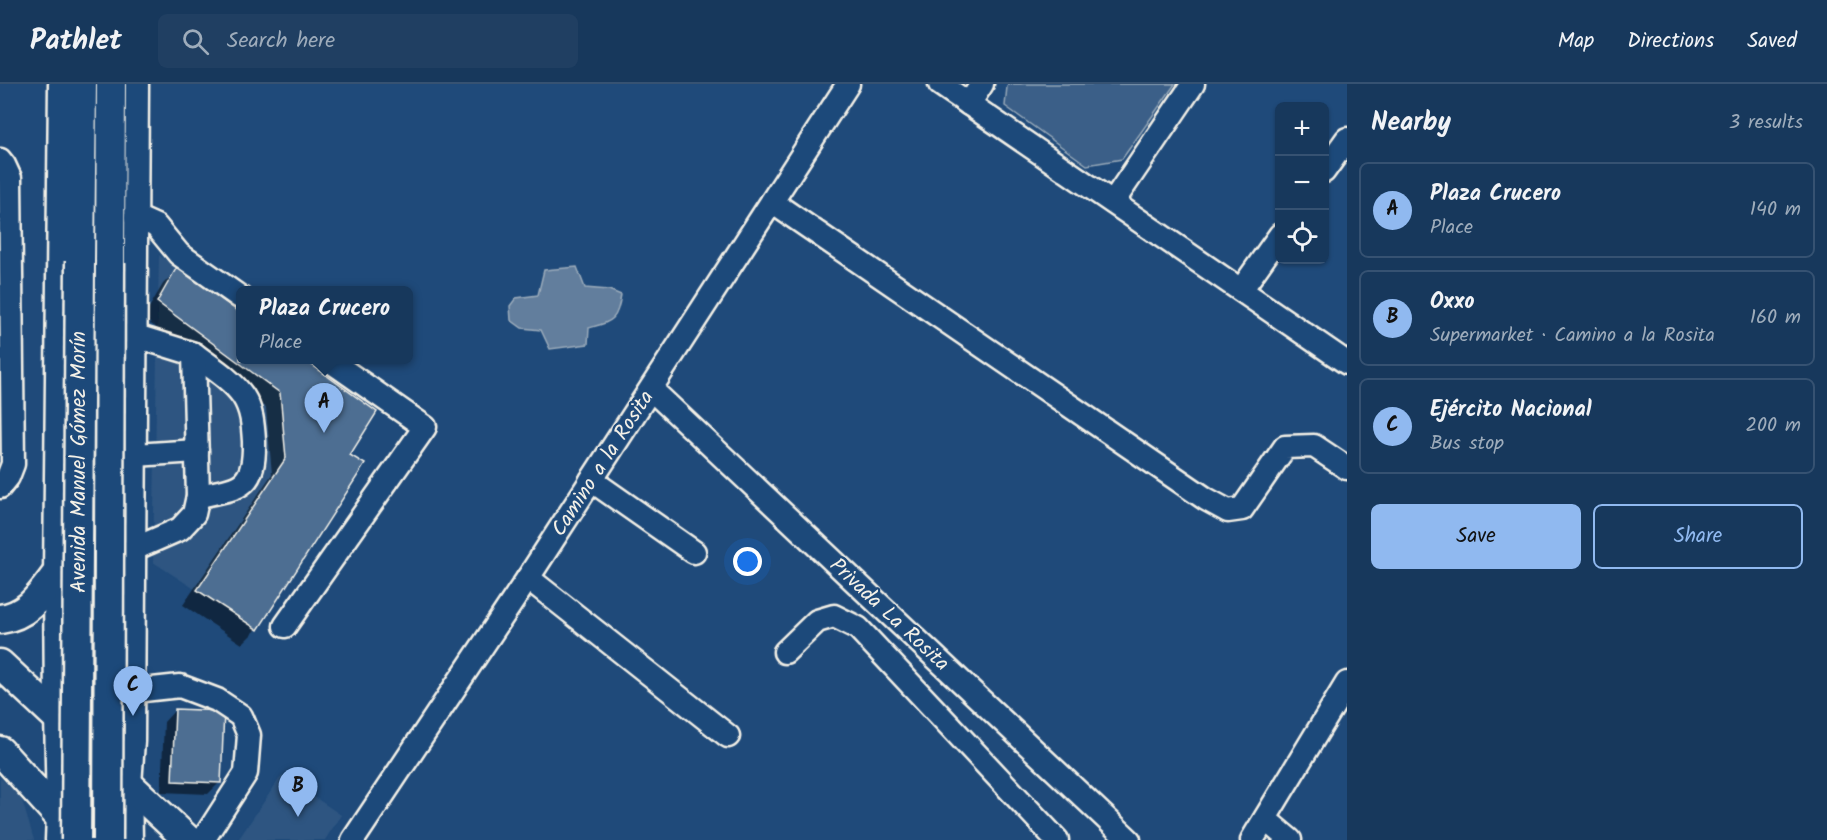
<!DOCTYPE html>
<html lang="en">
<head>
<meta charset="utf-8">
<style>
  :root { --surface:#17385c; --page:#203f62; --text:#f1f3f6; --muted:#9eacbb; --line:#365272; --accent:#90b9f0 }
  body { margin:0; font-family:Kalam,sans-serif; background:var(--page); color:var(--text) }
  .controls { position:absolute; right:18px; top:18px; display:grid; overflow:hidden; border-radius:9px; box-shadow:0 2px 4px #0004 }
  .controls button { width:54px; height:54px; display:grid; place-items:center; padding:0; border:0; border-bottom:2px solid var(--line); background:var(--surface); color:var(--text); font:30px sans-serif }
  .you { position:absolute; left:748px; top:478px; width:21px; height:21px; margin:-15px; border:4px solid #fff; border-radius:50%; background:#1a73e8; box-shadow:0 0 0 9px #1a73e833 }
  .badge { display:grid; place-items:center; width:39px; height:39px; border-radius:50%; background:var(--accent); color:#111; font-size:20px; font-weight:700 }
  .pin { position:absolute; translate:-50% -50px; filter:drop-shadow(0 2px 3px #0008) }
  .pin::after { content:''; position:absolute; top:32px; width:21px; height:18px; background:inherit; clip-path:polygon(0 0,100% 0,50% 100%) }
  .popup { position:absolute; left:236px; top:202px; width:177px; height:78px; box-sizing:border-box; display:grid; place-content:center; border-radius:9px; background:var(--surface); filter:drop-shadow(0 2px 4px #0005); font-size:20px; white-space:nowrap; color:var(--muted) }
  .popup b { font-size:22px; color:var(--text) }
  .popup::after { content:''; position:absolute; left:50%; top:100%; margin-left:-12px; border:12px solid transparent; border-top-color:var(--surface) }
  .list { margin:0; padding:0; list-style:none }
  h2 { display:flex; justify-content:space-between; align-items:center; height:78px; margin:0; padding:0 24px; font-size:26px }
  h2 small { font-size:20px; font-weight:400; color:var(--muted) }
  .list li { display:grid; grid-template-columns:39px 1fr auto; gap:18px; align-items:center; box-sizing:border-box; height:96px; margin:0 12px 12px; padding:0 12px; border:2px solid var(--line); border-radius:9px }
  .list b { display:block; font-size:22px; white-space:nowrap }
  .list p { margin:0; font-size:20px; white-space:nowrap; color:var(--muted) }
  .list em { font-size:20px; font-style:normal; color:var(--muted) }
  .actions { display:flex; gap:12px; padding:18px 24px }
  .actions a { flex:1; padding:14px 0; border:2px solid var(--accent); border-radius:9px; text-align:center; font-size:21px; color:var(--accent) }
  .actions .main { background:var(--accent); color:#111 }
  .icon { flex:none; width:33px; height:33px; fill:none; stroke:currentColor; stroke-width:2; stroke-linecap:round; stroke-linejoin:round }
  .map { position:relative; flex:none; width:1347px; height:756px; overflow:hidden }
  header { display:flex; align-items:center; gap:36px; box-sizing:border-box; height:84px; padding:0 30px; background:var(--surface); border-bottom:2px solid var(--line) }
  header strong { font-size:28px }
  nav { display:flex; gap:33px; margin-inline-start:auto; font-size:21px }
  .search { width:420px; height:54px; background:var(--page); display:flex; align-items:center; gap:15px; box-sizing:border-box; padding:0 21px; border-radius:9px; color:var(--muted); font-size:22px }
  main { display:flex }
  aside { flex:1; background:var(--surface) }
  .map>svg:first-child { display:block }
  .built { fill:#2d5581 }
  .green { fill:#3a5f88; stroke:#97a8b8; stroke-width:1.5 }
  .water { fill:#627e9d; stroke:#9cacbb; stroke-width:1.5 }
  .shadow { fill:#0007 }
  .building { fill:#4d6e92; stroke:#f4f1e8; stroke-width:1.5 }
  .lines { fill:none; stroke-linecap:round; stroke-linejoin:round }
  .minor-casing { stroke:#f4f1e8; stroke-width:27 }
  .major-casing { stroke:#f4f1e8; stroke-width:33 }
  .minor { stroke:#1f4a7a; stroke-width:22 }
  .major { stroke:#1f4a7a; stroke-width:28 }
  .major-bridge-casing { stroke:#f4f1e8; stroke-width:33; stroke-linecap:butt }
  .major-bridge { stroke:#1f4a7a; stroke-width:28 }
  .labels { text-anchor:middle; stroke-width:4.5; stroke-linejoin:round; paint-order:stroke }
  .street-label { font-size:21px; fill:#f4f1e8; stroke:#1f4a7a }
</style>
</head>
<body>
<header>
<strong>Pathlet</strong>
<div class="search"><svg class="icon" aria-label="search" viewBox="0 0 24 24"><circle cx="10" cy="10" r="6"/><path d="M15 15l6 6"/></svg>Search here</div>
<nav><a>Map</a><a>Directions</a><a>Saved</a></nav>
</header>
<main>
<div class="map">
<svg width="1347" height="756" viewBox="0 0 1347 756">
  <rect width="100%" height="100%" fill="#1f4a7a"/>
  <filter id="ink" filterUnits="userSpaceOnUse"><feTurbulence type="fractalNoise" baseFrequency=".0167" numOctaves="2"/><feDisplacementMap in="SourceGraphic" scale="12" xChannelSelector="R" yChannelSelector="G"/><feConvolveMatrix kernelMatrix="1 2 1 2 8 2 1 2 1" color-interpolation-filters="sRGB"/></filter>
  <g filter="url(#ink)">
    <g class="built">
      <path d="M 159,171 L 240,229 L 240,276 L 305,276 L 377,328 L 350,370 L 365,380 L 258,546 L 153,478 Z"/>
      <path d="M 282,691 L 341,731 L 325,756 L 238,756 Z"/>
      <path d="M 0,694 L 21,713 L 34,756 L 0,756 Z"/>
    </g>
    <path class="green" d="M 1008,0 L 1175,0 L 1122,75 L 1087,81 L 1005,22 L 1007,3 Z"/>
    <path class="water" d="M 577,183 L 585,204 L 609,206 L 621,211 C 617,237 613,237 589,244 L 588,260 L 550,265 L 541,246 L 522,244 L 511,236 L 510,222 L 516,214 L 538,211 L 544,186 Z"/>
    <g class="shadow">
      <path d="M 178,185 L 240,230 L 240,276 L 302,276 L 375,328 L 348,371 L 363,380 L 257,545 L 242,560 L 183,521 L 272,390 L 266,324 L 143,234 L 163,200 Z"/>
      <path d="M 175,626 L 220,698 L 208,710 L 161,708 L 164,638 Z"/>
    </g>
    <g class="building">
      <path d="M 177,183 L 240,229 L 240,276 L 305,276 L 377,328 L 350,371 L 365,380 L 258,546 L 197,506 L 286,374 L 280,309 L 157,218 Z"/>
      <path d="M 175,625 L 224,627 L 221,699 L 172,697 Z"/>
    </g>
    <g class="lines">
      <defs>
        <g id="minor">
          <path d="M 940,0 L 1347,279"/>
          <path d="M 969,20 L 982,0"/>
          <path d="M 0,76 L 4,81 L 10,94 L 13,380 L 8,393 L 0,403"/>
          <path d="M 1324,87 L 1347,55"/>
          <path d="M 772,118 L 1206,415 L 1228,427 L 1242,425 L 1285,363 L 1314,362 L 1347,384"/>
          <path d="M 1113,118 L 1193,0"/>
          <path d="M 136,133 L 156,142 L 179,170 L 240,213"/>
          <path d="M 1241,206 L 1280,151"/>
          <path d="M 194,270 C 211,283 231,295 243,312 C 252,326 253,341 254,357 C 255,405 240,404 198,412"/>
          <path d="M 651,305 L 1129,756"/>
          <path d="M 135,371 L 197,367"/>
          <path d="M 591,396 L 694,468"/>
          <path d="M 134,465 L 180,445 L 194,430 L 198,412 L 194,270 L 136,252"/>
          <path d="M 528,494 L 728,652"/>
          <path d="M 285,542 L 425,343 L 329,276"/>
          <path d="M 785,568 L 817,537 L 834,532 L 858,544 L 1057,756"/>
          <path d="M 134,607 L 180,602 L 217,616 L 241,632 L 249,651 L 246,689 L 203,756"/>
          <path d="M 1265,735 L 1290,756"/>
          <path d="M 57,756 L 58,731 L 56,630 L 55,492 L 60,0"/>
          <path d="M 131,756 L 130,701 L 133,657 L 137,0"/>
          <path d="M 353,756 L 528,494 L 848,0"/>
          <path d="M 1252,756 L 1347,599"/>
        </g>
        <g id="major">
          <path d="M 80,177 L 82,0"/>
          <path d="M 110,179 L 111,0"/>
          <path d="M 0,535 C 27,532 40,512 55,492"/>
          <path d="M 0,580 L 188,756"/>
          <path d="M 0,667 L 58,731 L 84,756"/>
        </g>
      </defs>
      <use href="#minor" class="minor-casing"/>
      <use href="#major" class="major-casing"/>
      <use href="#minor" class="minor"/>
      <use href="#major" class="major"/>
      <defs>
        <g id="major-bridge">
          <path d="M 76,756 L 80,177"/>
          <path d="M 108,756 L 110,179"/>
        </g>
      </defs>
      <use href="#major-bridge" class="major-bridge-casing"/>
      <use href="#major-bridge" class="major-bridge"/>
    </g>
  </g>
  <g class="labels">
    <g class="street-label">
      <text transform="translate(78 378) rotate(-90)" y="7">Avenida Manuel Gómez Morín</text>
      <text transform="translate(602 379) rotate(-57)" y="7">Camino a la Rosita</text>
      <text transform="translate(890 530) rotate(43)" y="7">Privada La Rosita</text>
    </g>
  </g>
</svg>
<div class="controls">
<button>+</button>
<button>−</button>
<button><svg class="icon" aria-label="locate" viewBox="0 0 24 24"><circle cx="12" cy="12" r="6"/><path d="M12 2v4M12 18v4M2 12h4M18 12h4"/></svg></button>
</div>
<div class="you"></div>
<div class="pin badge" style="left:324px;top:349px">A</div>
<div class="popup"><b>Plaza Crucero</b>Place</div>
<div class="pin badge" style="left:298px;top:733px">B</div>
<div class="pin badge" style="left:133px;top:632px">C</div>
</div>
<aside>
<h2>Nearby<small>3 results</small></h2>
<ul class="list">
<li><span class="badge">A</span><div><b>Plaza Crucero</b><p>Place</p></div><em>140 m</em></li>
<li><span class="badge">B</span><div><b>Oxxo</b><p>Supermarket · Camino a la Rosita</p></div><em>160 m</em></li>
<li><span class="badge">C</span><div><b>Ejército Nacional</b><p>Bus stop</p></div><em>200 m</em></li>
</ul>
<div class="actions"><a class="main">Save</a><a>Share</a></div>
</aside>
</main>
</body>
</html>
